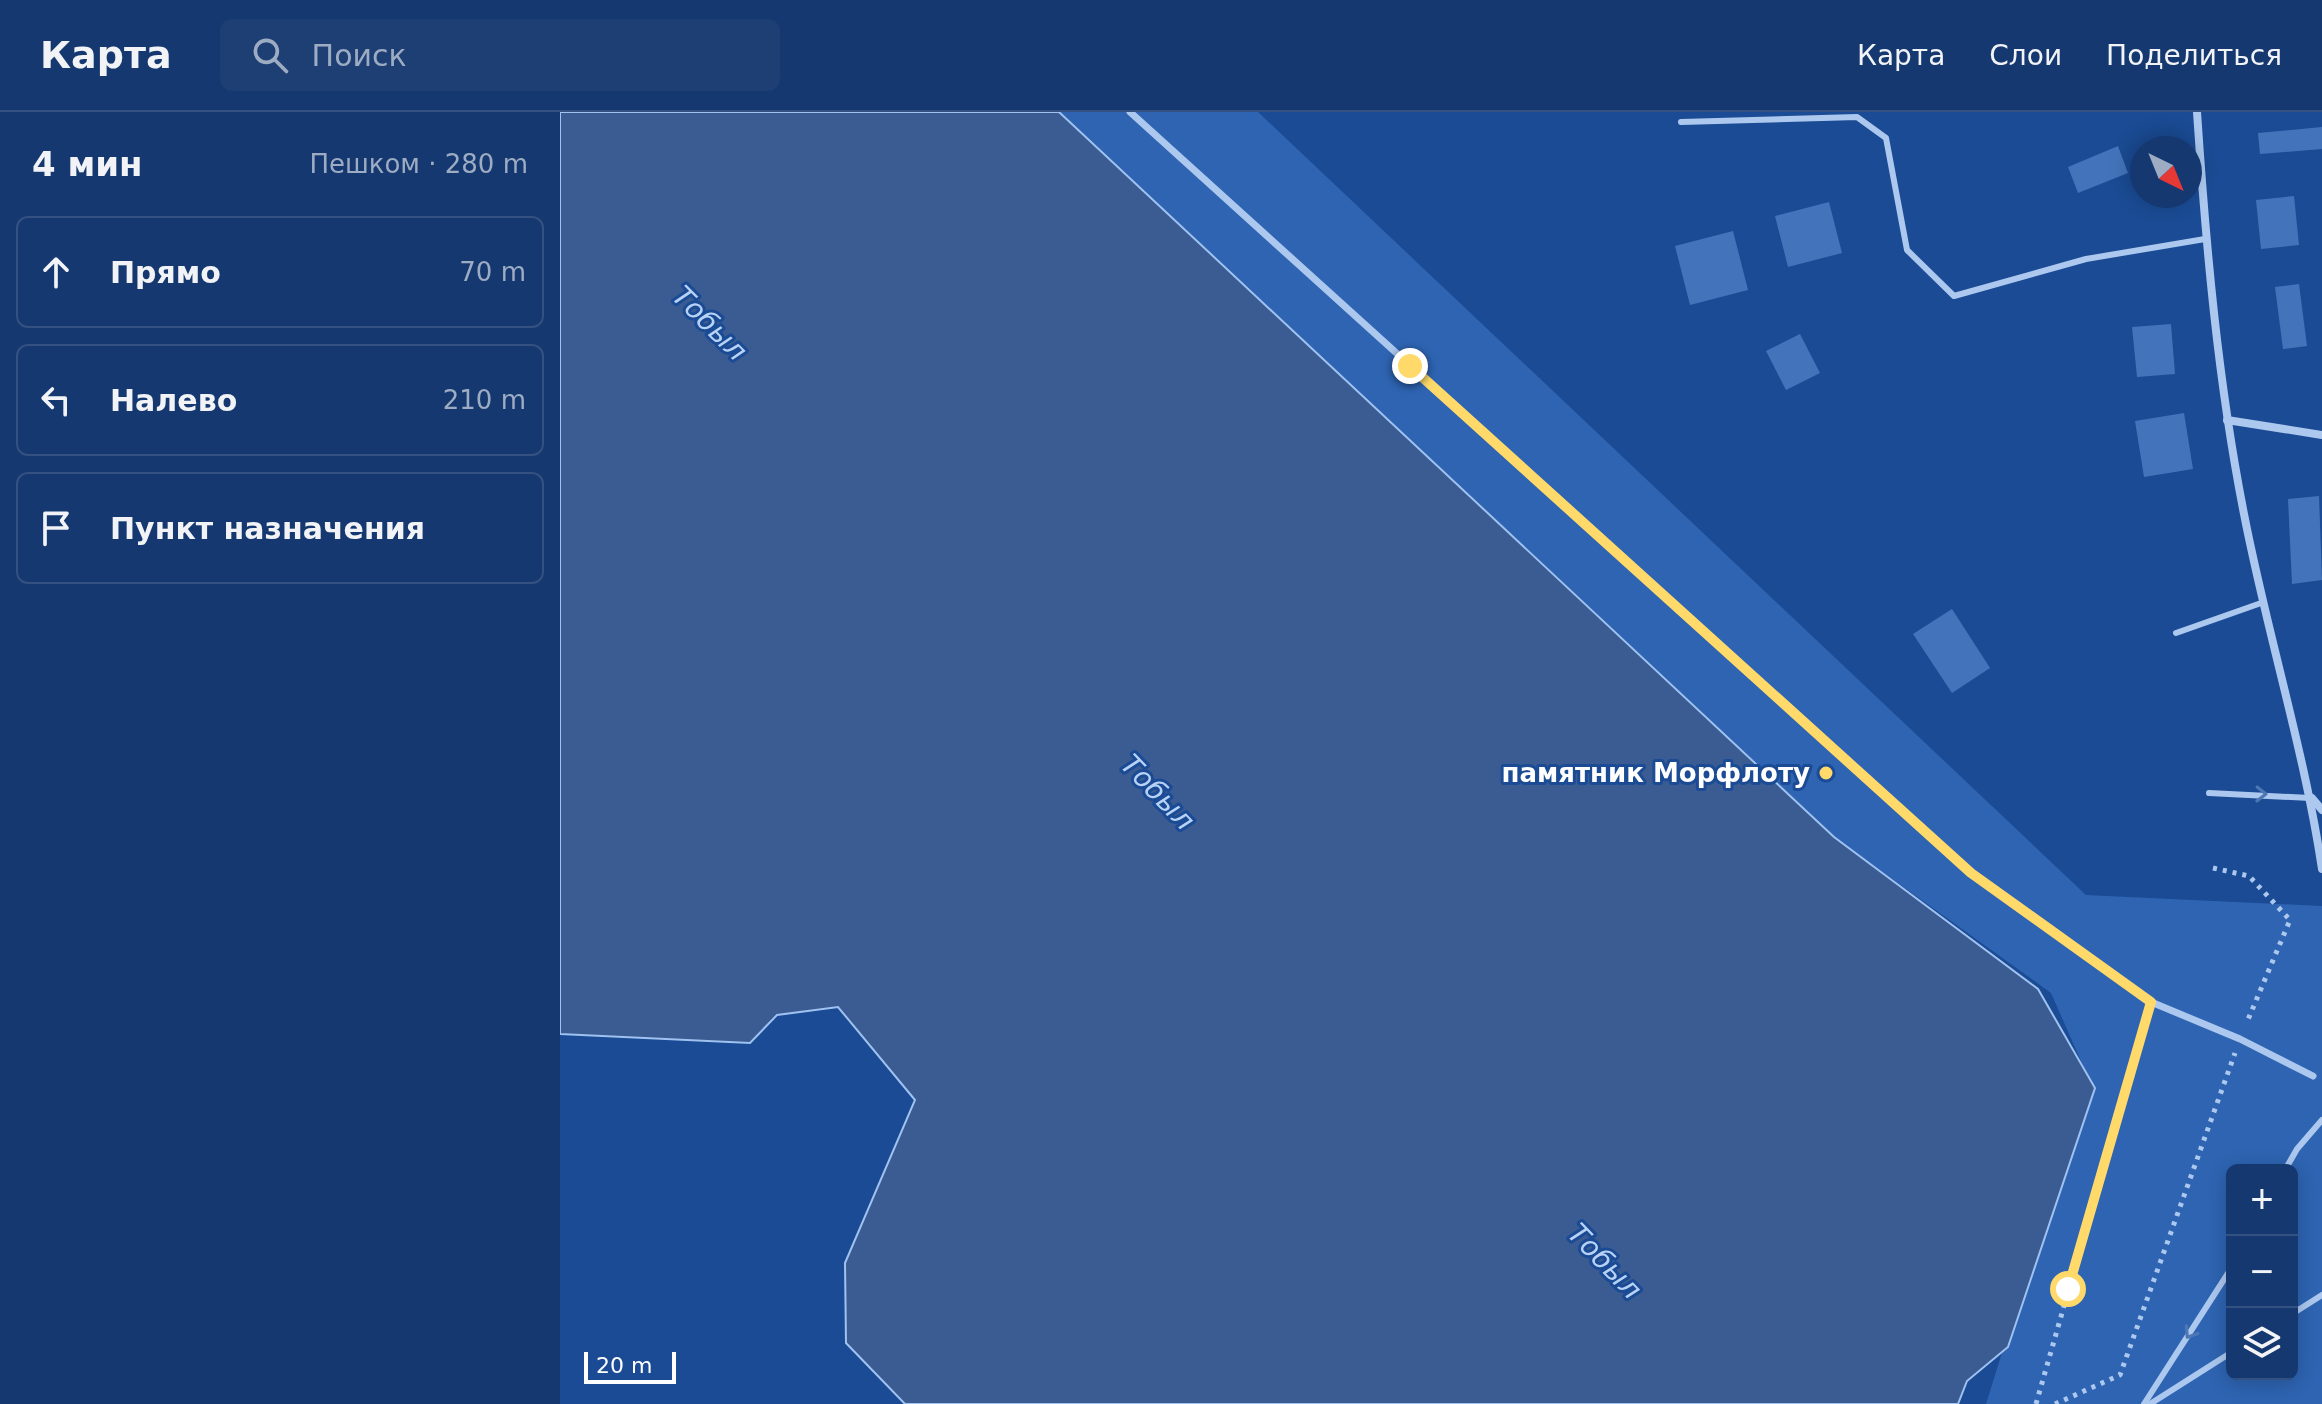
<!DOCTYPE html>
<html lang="ru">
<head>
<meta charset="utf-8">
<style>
  :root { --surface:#14386f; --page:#1d3f74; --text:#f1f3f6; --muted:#9dacc3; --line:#335282 }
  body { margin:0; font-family:"DejaVu Sans",sans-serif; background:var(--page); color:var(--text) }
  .controls { position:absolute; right:24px; bottom:24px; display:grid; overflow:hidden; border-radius:12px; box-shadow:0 4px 20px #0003 }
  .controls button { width:72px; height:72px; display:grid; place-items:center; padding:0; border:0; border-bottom:2px solid var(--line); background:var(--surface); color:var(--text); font:40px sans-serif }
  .compass { position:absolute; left:1570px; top:24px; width:72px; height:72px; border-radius:50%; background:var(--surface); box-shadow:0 4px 20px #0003; rotate:137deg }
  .scale { position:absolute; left:24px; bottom:20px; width:92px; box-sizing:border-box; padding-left:8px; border:4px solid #fff; border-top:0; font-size:22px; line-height:28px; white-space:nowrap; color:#fff; -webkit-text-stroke:6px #1a4b94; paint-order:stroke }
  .stop { position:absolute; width:24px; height:24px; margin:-18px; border:6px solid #ffd96a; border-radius:50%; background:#fff }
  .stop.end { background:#ffd96a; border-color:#fff; box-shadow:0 2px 8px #0008 }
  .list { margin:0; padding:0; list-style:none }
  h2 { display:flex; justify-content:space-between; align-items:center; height:104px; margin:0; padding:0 32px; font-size:34px }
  h2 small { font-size:26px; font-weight:400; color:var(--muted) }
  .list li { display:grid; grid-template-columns:52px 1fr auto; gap:24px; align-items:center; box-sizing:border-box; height:112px; margin:0 16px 16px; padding:0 16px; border:2px solid var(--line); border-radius:12px }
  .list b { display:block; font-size:30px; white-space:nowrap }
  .list em { font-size:26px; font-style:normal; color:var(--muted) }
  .icon { flex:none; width:44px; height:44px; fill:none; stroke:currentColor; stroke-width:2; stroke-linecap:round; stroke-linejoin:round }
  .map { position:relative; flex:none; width:1762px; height:1292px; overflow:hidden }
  header { display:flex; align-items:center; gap:48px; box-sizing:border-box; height:112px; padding:0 40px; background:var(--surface); border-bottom:2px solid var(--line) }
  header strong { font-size:38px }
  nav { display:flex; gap:44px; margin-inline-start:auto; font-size:28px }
  .search { width:560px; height:72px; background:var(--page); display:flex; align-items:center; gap:20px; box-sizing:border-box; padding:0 28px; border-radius:12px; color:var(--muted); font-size:30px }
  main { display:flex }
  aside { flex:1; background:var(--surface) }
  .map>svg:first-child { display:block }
  .green { fill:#2e64b2; fill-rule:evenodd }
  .water { fill:#3a5c92; stroke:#9fc2f1; stroke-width:2 }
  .building { fill:#4374bb }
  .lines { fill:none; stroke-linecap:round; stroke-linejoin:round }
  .path { stroke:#acc8ef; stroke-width:5; stroke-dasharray:4 6; stroke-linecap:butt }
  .service { stroke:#acc8ef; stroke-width:6 }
  .pedestrian { stroke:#acc8ef; stroke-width:7 }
  .minor { stroke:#acc8ef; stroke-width:8 }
  .oneway { stroke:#4d77b4 }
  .route { stroke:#ffd96a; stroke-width:10 }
  .poi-dot { fill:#ffd96a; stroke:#1a4b94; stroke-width:3 }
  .labels { text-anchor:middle; stroke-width:6; stroke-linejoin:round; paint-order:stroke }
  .poi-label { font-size:26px; font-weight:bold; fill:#fff; stroke:#1a4b94; text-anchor:end }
  .water-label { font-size:28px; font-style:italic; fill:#b8d2f6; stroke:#1a4b94 }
</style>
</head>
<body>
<header>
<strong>Карта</strong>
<div class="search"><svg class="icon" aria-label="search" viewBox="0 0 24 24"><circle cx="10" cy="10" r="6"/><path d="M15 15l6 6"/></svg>Поиск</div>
<nav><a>Карта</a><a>Слои</a><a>Поделиться</a></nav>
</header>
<main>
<aside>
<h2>4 мин<small>Пешком · 280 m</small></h2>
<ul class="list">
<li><svg class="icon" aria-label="ahead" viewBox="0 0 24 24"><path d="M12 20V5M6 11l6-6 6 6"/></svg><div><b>Прямо</b></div><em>70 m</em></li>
<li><svg class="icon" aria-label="left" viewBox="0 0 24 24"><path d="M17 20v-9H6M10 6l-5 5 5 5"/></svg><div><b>Налево</b></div><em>210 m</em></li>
<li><svg class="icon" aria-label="arrive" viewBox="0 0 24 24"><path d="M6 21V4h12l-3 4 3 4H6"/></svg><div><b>Пункт назначения</b></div></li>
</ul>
</aside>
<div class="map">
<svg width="1762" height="1292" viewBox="0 0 1762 1292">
  <rect width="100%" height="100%" fill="#1a4b94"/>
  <path class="green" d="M 499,0 L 698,0 L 1526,783 L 1762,794 L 1762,1292 L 1426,1292 L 1528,965 L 1491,881 L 1274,725 ZM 1672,1058 L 1732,1058 L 1732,1262 L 1672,1262 Z"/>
  <path class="water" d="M 0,0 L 499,0 L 1274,725 L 1478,877 L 1535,976 L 1448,1235 L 1407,1269 L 1398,1292 L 345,1292 L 286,1231 L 285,1151 L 355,988 L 278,895 L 217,903 L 190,931 L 0,922 Z"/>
  <g class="building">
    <path d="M 1762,15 L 1762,37 L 1700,42 L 1698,21 Z"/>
    <path d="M 1558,34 L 1568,61 L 1518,81 L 1508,55 Z"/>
    <path d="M 1734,84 L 1739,133 L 1701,137 L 1696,88 Z"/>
    <path d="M 1269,90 L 1282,141 L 1228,155 L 1215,104 Z"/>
    <path d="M 1173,119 L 1188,178 L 1130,193 L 1115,134 Z"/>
    <path d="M 1739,172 L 1747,234 L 1723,237 L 1715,175 Z"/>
    <path d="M 1611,212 L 1615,262 L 1577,265 L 1572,215 Z"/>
    <path d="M 1240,222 L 1260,261 L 1226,278 L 1206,239 Z"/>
    <path d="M 1624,301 L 1633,357 L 1584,365 L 1575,309 Z"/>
    <path d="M 1759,384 L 1762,468 L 1732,472 L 1728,387 Z"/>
    <path d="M 1392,497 L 1430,556 L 1392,581 L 1353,522 Z"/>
  </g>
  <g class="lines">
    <g class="path">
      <path d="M 1653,756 L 1689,764 L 1730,808 L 1687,910"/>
      <path d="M 1476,1292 L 1586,907"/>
      <path d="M 1495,1292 L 1560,1263 L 1675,941"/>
    </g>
    <g class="service">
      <path d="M 1121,10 L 1297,5 L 1326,26 L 1347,138 L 1394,184 L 1526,147 L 1645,127"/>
      <path d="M 1616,521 L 1704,490"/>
      <path d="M 1649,681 L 1750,686"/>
      <path d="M 1725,1058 L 1737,1037 L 1762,1008"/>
      <path d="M 1732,1202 L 1762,1183"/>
      <path d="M 1584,1292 L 1672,1155"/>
      <path d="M 1590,1292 L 1672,1240"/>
    </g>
    <path class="pedestrian" d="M 570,0 L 1411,761 L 1591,890 L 1680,927 L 1753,964"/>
    <g class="minor">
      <path d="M 1637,0 C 1646,135 1658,270 1684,402 C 1707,521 1744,637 1762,757"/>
      <path d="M 1667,308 L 1762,323"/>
      <path d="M 1752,686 L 1762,698"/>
    </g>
  </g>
  <defs><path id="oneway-chevron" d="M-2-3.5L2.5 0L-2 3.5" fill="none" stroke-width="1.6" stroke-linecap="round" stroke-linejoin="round" transform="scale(2)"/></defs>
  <g class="oneway">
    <use href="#oneway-chevron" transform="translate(1701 682) rotate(1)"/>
    <use href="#oneway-chevron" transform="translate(1630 1221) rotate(123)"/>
  </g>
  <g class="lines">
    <path class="route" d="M 850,254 L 1411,761 L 1591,890 L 1508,1177"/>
  </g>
  <circle class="poi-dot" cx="1266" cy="661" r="8"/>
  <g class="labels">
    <g class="poi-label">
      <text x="1250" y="670">памятник Морфлоту</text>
    </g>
    <g class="water-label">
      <text transform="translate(150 211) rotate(45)" y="10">Тобыл</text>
      <text transform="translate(598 680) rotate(46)" y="10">Тобыл</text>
      <text transform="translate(1045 1149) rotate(46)" y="10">Тобыл</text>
    </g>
  </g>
</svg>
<div class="controls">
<button>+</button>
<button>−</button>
<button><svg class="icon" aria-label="layers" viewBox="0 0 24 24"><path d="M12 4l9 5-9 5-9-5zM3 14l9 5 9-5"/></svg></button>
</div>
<svg class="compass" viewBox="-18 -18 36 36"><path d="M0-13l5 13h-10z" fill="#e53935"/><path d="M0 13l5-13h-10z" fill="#9dacc3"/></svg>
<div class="scale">20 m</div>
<div class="stop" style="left:1508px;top:1177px"></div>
<div class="stop end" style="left:850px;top:254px"></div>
</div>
</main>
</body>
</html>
